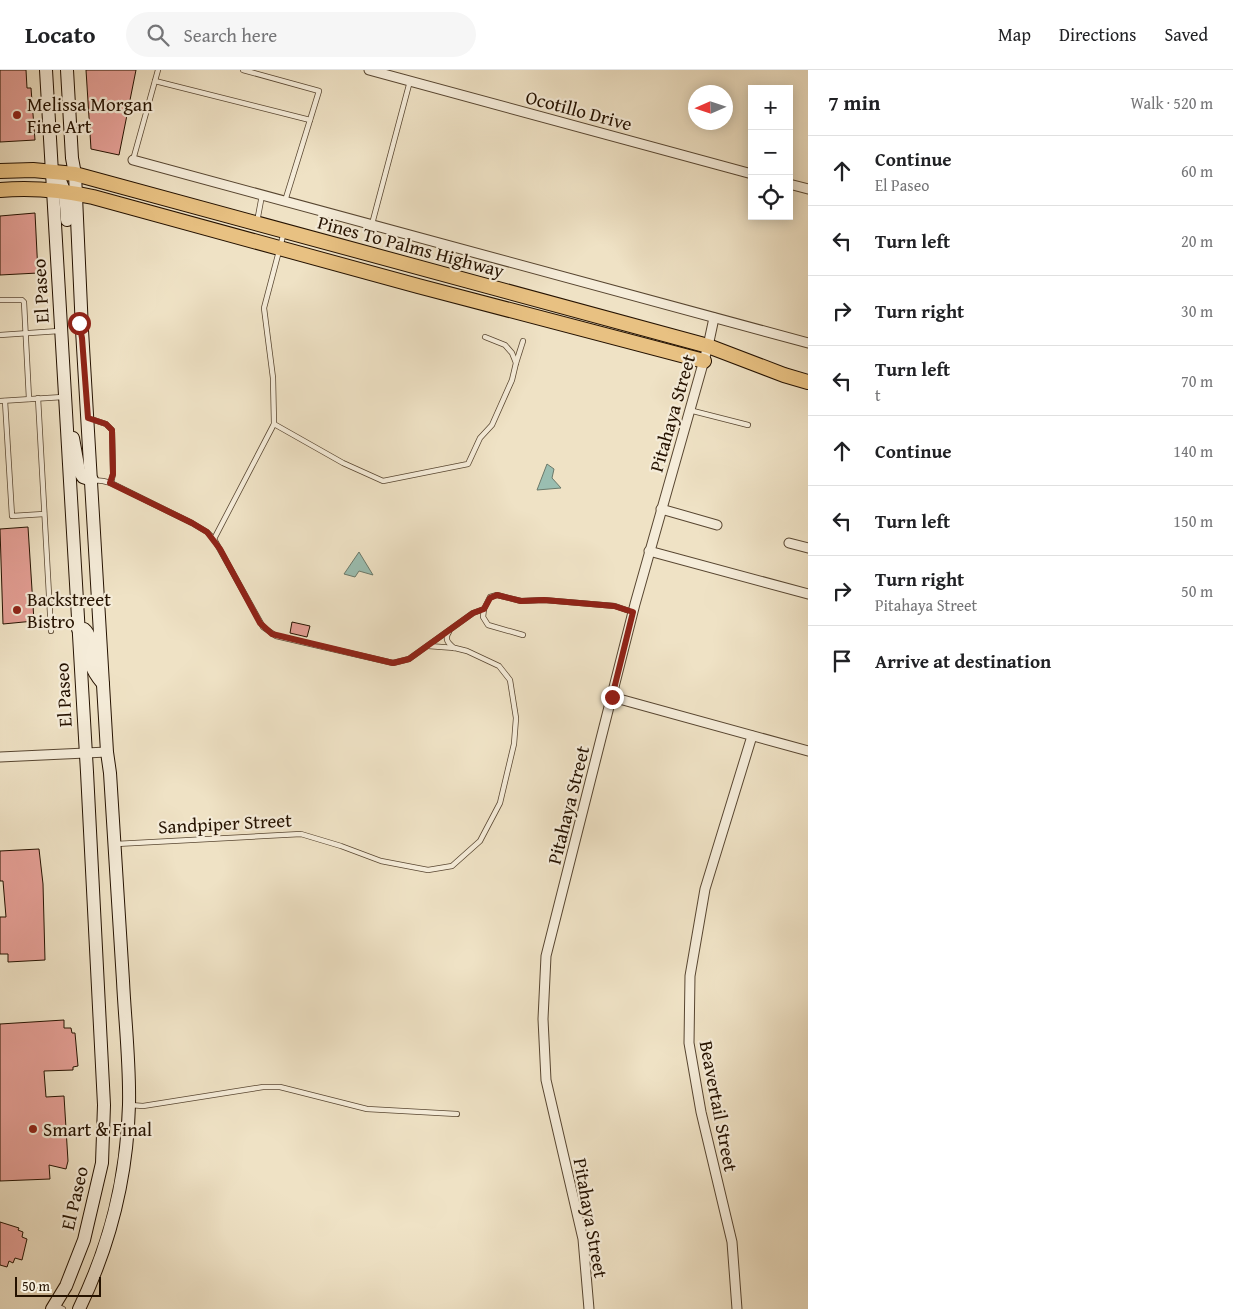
<!DOCTYPE html>
<html lang="en">
<head>
<meta charset="utf-8">
<style>
  :root { --surface:#fff; --page:#f6f6f6; --text:#202124; --muted:#757577; --line:#e0e0e0 }
  body { margin:0; font-family:"Gentium Book Plus",serif; background:var(--page); color:var(--text) }
  .controls { position:absolute; right:15px; top:15px; display:grid; overflow:hidden; border-radius:0px; box-shadow:0 2px 12px #0003 }
  .controls button { width:45px; height:45px; display:grid; place-items:center; padding:0; border:0; border-bottom:1px solid var(--line); background:var(--surface); color:var(--text); font:25px sans-serif }
  .compass { position:absolute; left:688px; top:15px; width:45px; height:45px; border-radius:50%; background:var(--surface); box-shadow:0 2px 12px #0003; rotate:267deg }
  .scale { position:absolute; left:15px; bottom:12px; width:86px; box-sizing:border-box; padding-left:5px; border:2px solid #251200; border-top:0; font-size:14px; line-height:18px; white-space:nowrap; color:#251200; -webkit-text-stroke:4px #f5ecd9; paint-order:stroke }
  .stop { position:absolute; width:15px; height:15px; margin:-11px; border:4px solid #8f2418; border-radius:50%; background:#fff }
  .stop.end { background:#8f2418; border-color:#fff; box-shadow:0 1px 5px #0008 }
  .list { margin:0; padding:0; list-style:none }
  h2 { display:flex; justify-content:space-between; align-items:center; height:65px; margin:0; padding:0 20px; font-size:21px }
  h2 small { font-size:16px; font-weight:400; color:var(--muted) }
  .list li { display:grid; grid-template-columns:32px 1fr auto; gap:15px; align-items:center; box-sizing:border-box; height:70px; padding:0 20px; border-top:1px solid var(--line) }
  .list b { display:block; font-size:19px; white-space:nowrap }
  .list p { margin:0; font-size:16px; white-space:nowrap; color:var(--muted) }
  .list em { font-size:16px; font-style:normal; color:var(--muted) }
  .icon { flex:none; width:28px; height:28px; fill:none; stroke:currentColor; stroke-width:2; stroke-linecap:round; stroke-linejoin:round }
  .map { position:relative; flex:none; width:808px; height:1239px; overflow:hidden }
  header { display:flex; align-items:center; gap:30px; box-sizing:border-box; height:70px; padding:0 25px; background:var(--surface); border-bottom:1px solid var(--line) }
  header strong { font-size:24px }
  nav { display:flex; gap:28px; margin-inline-start:auto; font-size:18px }
  .search { width:350px; height:45px; background:var(--page); display:flex; align-items:center; gap:12px; box-sizing:border-box; padding:0 18px; border-radius:28px; color:var(--muted); font-size:19px }
  main { display:flex }
  aside { flex:1; background:var(--surface) }
  .map>svg:first-child { display:block }
  .water { fill:#9abeb1; stroke:#6b796a }
  .building { fill:#e6a097; stroke:#251200 }
  .lines { fill:none; stroke-linecap:round; stroke-linejoin:round }
  .lane-casing { stroke:#584631; stroke-width:6 }
  .street-casing { stroke:#584631; stroke-width:11 }
  .secondary-casing { stroke:#251200; stroke-width:14 }
  .primary-casing { stroke:#251200; stroke-width:16 }
  .lane { stroke:#f5ecd9; stroke-width:4.5 }
  .street { stroke:#f5ecd9; stroke-width:9 }
  .secondary { stroke:#f5ecd9; stroke-width:12 }
  .primary { stroke:#e8c182; stroke-width:14 }
  .route { stroke:#8f2418; stroke-width:6 }
  .poi-dot { fill:#8f2418; stroke:#f5ecd9; stroke-width:2 }
  .labels { text-anchor:middle; stroke-width:4.5; stroke-linejoin:round; paint-order:stroke }
  .poi-label { font-size:19px; fill:#251200; stroke:#f5ecd9; text-anchor:start }
  .street-label { font-size:19px; fill:#251200; stroke:#f5ecd9 }
</style>
</head>
<body>
<header>
<strong>Locato</strong>
<div class="search"><svg class="icon" aria-label="search" viewBox="0 0 24 24"><circle cx="10" cy="10" r="6"/><path d="M15 15l6 6"/></svg>Search here</div>
<nav><a>Map</a><a>Directions</a><a>Saved</a></nav>
</header>
<main>
<div class="map">
<svg width="808" height="1239" viewBox="0 0 808 1239">
  <rect width="100%" height="100%" fill="#efe2c5"/>
  <filter id="stains"><feTurbulence type="fractalNoise" baseFrequency=".004" numOctaves="4"/><feColorMatrix values="0 0 0 0 .2 0 0 0 0 .09 0 0 0 0 .02 0 0 0 .5 -.17"/></filter>
  <radialGradient id="worn" r=".72"><stop offset=".6" stop-color="#630" stop-opacity="0"/><stop offset="1" stop-color="#630" stop-opacity=".3"/></radialGradient>
  <g class="water">
    <path d="M 547,394 L 554,399 L 552,408 L 561,418 L 537,420 Z"/>
    <path d="M 359,482 L 373,505 L 359,501 L 355,507 L 344,504 Z"/>
  </g>
  <g class="building">
    <path d="M 0,0 L 26,0 L 27,18 L 31,18 L 35,70 L 0,72 Z"/>
    <path d="M 86,0 L 136,0 L 119,85 L 91,79 Z"/>
    <path d="M 35,143 L 38,203 L 0,205 L 0,146 Z"/>
    <path d="M 28,457 L 34,551 L 3,554 L 0,459 Z"/>
    <path d="M 292,552 L 310,556 L 307,567 L 290,563 Z"/>
    <path d="M 39,779 L 43,814 L 45,890 L 8,892 L 8,884 L 0,884 L 0,847 L 6,847 L 3,811 L 0,811 L 0,781 Z"/>
    <path d="M 64,950 L 64,958 L 71,958 L 72,963 L 75,963 L 78,996 L 73,997 L 73,1000 L 44,1001 L 46,1027 L 64,1026 L 68,1091 L 66,1099 L 49,1095 L 50,1109 L 0,1111 L 0,954 Z"/>
    <path d="M 0,1152 L 19,1158 L 18,1160 L 23,1162 L 22,1167 L 27,1169 L 22,1190 L 15,1188 L 13,1193 L 9,1191 L 7,1197 L 0,1195 Z"/>
  </g>
  <g class="lines">
    <defs>
      <g id="lane">
        <path d="M 243,0 L 319,21 L 285,131"/>
        <path d="M 155,11 L 310,50"/>
        <path d="M 133,90 L 158,0"/>
        <path d="M 257,152 L 262,125"/>
        <path d="M 372,154 L 410,11"/>
        <path d="M 284,162 L 264,238 L 273,308 L 274,354 L 214,469 L 263,557 L 276,566 L 393,593 L 409,589 L 473,543 L 484,539 L 490,527 L 497,525 L 521,531 L 544,530 L 615,536 L 632,542"/>
        <path d="M 0,230 L 22,230 L 24,232 L 29,329"/>
        <path d="M 0,265 L 59,261"/>
        <path d="M 516,293 L 523,271"/>
        <path d="M 38,328 L 51,561"/>
        <path d="M 0,331 L 63,327"/>
        <path d="M 5,331 L 12,446 L 44,444"/>
        <path d="M 689,340 L 748,355"/>
        <path d="M 88,348 L 106,354 L 112,360 L 113,404 L 111,413"/>
        <path d="M 274,354 L 343,393 L 383,411 L 468,394 L 480,368 L 492,355 L 512,310 L 516,293 L 512,283 L 505,275 L 485,267"/>
        <path d="M 93,410 L 103,411 L 111,413 L 192,453 L 207,462 L 214,469"/>
        <path d="M 484,539 L 483,547 L 488,555 L 523,565"/>
        <path d="M 449,562 C 444,569 448,573 454,578"/>
        <path d="M 116,774 L 301,764 L 341,776 L 381,791 L 428,800 L 452,796 L 480,771 L 500,733 L 514,674 L 516,648 L 510,610 L 499,596 L 467,581 L 455,578 L 428,576"/>
        <path d="M 130,1035 L 143,1036 L 263,1017 L 280,1017 L 367,1039 L 457,1044"/>
        <path d="M 55,1235 L 63,1239"/>
      </g>
      <g id="street">
        <path d="M 369,0 L 752,104"/>
        <path d="M 133,90 L 808,273"/>
        <path d="M 789,114 L 808,119"/>
        <path d="M 661,439 L 717,455"/>
        <path d="M 789,473 L 808,478"/>
        <path d="M 649,481 L 808,524"/>
        <path d="M 612,627 L 808,681"/>
        <path d="M 0,687 L 107,682"/>
        <path d="M 589,1239 L 583,1169 L 546,1010 L 543,949 L 546,886 L 635,534 L 708,276 L 714,248"/>
        <path d="M 737,1239 L 732,1172 L 701,1042 L 689,973 L 690,906 L 705,819 L 752,666"/>
      </g>
      <g id="secondary">
        <path d="M 46,0 L 87,702 L 104,1035 L 102,1093 L 84,1170 L 66,1216 L 52,1239"/>
        <path d="M 67,0 L 72,88 L 75,104 L 82,260 L 107,682 L 110,703 C 114,773 119,842 123,911 C 125,952 130,994 129,1035 C 127,1108 111,1173 79,1239"/>
        <path d="M 54,102 C 66,115 66,133 67,150"/>
        <path d="M 73,368 L 79,401 L 83,407 L 92,410"/>
        <path d="M 78,559 L 84,559 C 94,567 89,583 91,594 C 93,602 98,608 103,614"/>
      </g>
      <g id="primary">
        <path d="M 0,101 L 33,100 L 75,104 L 708,276 L 784,305 L 808,312"/>
        <path d="M 0,120 C 32,117 62,120 93,127 L 418,216 L 704,291"/>
      </g>
    </defs>
    <use href="#lane" class="lane-casing"/>
    <use href="#street" class="street-casing"/>
    <use href="#secondary" class="secondary-casing"/>
    <use href="#primary" class="primary-casing"/>
    <use href="#lane" class="lane"/>
    <use href="#street" class="street"/>
    <use href="#secondary" class="secondary"/>
    <use href="#primary" class="primary"/>
  </g>
  <g class="lines">
    <path class="route" d="M 79,253 L 82,268 L 88,348 L 106,354 L 112,360 L 113,404 L 110,413 L 192,453 L 207,462 L 220,479 L 260,553 L 272,564 L 393,593 L 409,589 L 473,543 L 484,539 L 490,528 L 497,525 L 521,531 L 544,530 L 614,536 L 633,542 L 612,627"/>
  </g>
  <g class="poi-dot">
    <circle cx="17" cy="45" r="5"/>
    <circle cx="17" cy="540" r="5"/>
    <circle cx="33" cy="1059" r="5"/>
  </g>
  <g class="labels">
    <g class="poi-label">
      <text x="27" y="41">Melissa Morgan<tspan x="27" dy="22">Fine Art</tspan></text>
      <text x="27" y="536">Backstreet<tspan x="27" dy="22">Bistro</tspan></text>
      <text x="43" y="1066">Smart &amp; Final</text>
    </g>
    <g class="street-label">
      <text transform="translate(579 40) rotate(15)" y="7">Ocotillo Drive</text>
      <text transform="translate(411 176) rotate(15)" y="7">Pines To Palms Highway</text>
      <text transform="translate(40 221) rotate(-93)" y="7">El Paseo</text>
      <text transform="translate(672 343) rotate(-74)" y="7">Pitahaya Street</text>
      <text transform="translate(63 625) rotate(-93)" y="7">El Paseo</text>
      <text transform="translate(568 735) rotate(-76)" y="7">Pitahaya Street</text>
      <text transform="translate(225 753) rotate(-3)" y="7">Sandpiper Street</text>
      <text transform="translate(719 1036) rotate(79)" y="7">Beavertail Street</text>
      <text transform="translate(74 1128) rotate(-77)" y="7">El Paseo</text>
      <text transform="translate(591 1148) rotate(80)" y="7">Pitahaya Street</text>
    </g>
  </g>
  <rect width="100%" height="100%" filter="url(#stains)"/>
  <rect width="100%" height="100%" fill="url(#worn)"/>
</svg>
<div class="controls">
<button>+</button>
<button>−</button>
<button><svg class="icon" aria-label="locate" viewBox="0 0 24 24"><circle cx="12" cy="12" r="6"/><path d="M12 2v4M12 18v4M2 12h4M18 12h4"/></svg></button>
</div>
<svg class="compass" viewBox="-18 -18 36 36"><path d="M0-13l5 13h-10z" fill="#e53935"/><path d="M0 13l5-13h-10z" fill="#757577"/></svg>
<div class="scale">50 m</div>
<div class="stop" style="left:79px;top:253px"></div>
<div class="stop end" style="left:612px;top:627px"></div>
</div>
<aside>
<h2>7 min<small>Walk · 520 m</small></h2>
<ul class="list">
<li><svg class="icon" aria-label="ahead" viewBox="0 0 24 24"><path d="M12 20V5M6 11l6-6 6 6"/></svg><div><b>Continue</b><p>El Paseo</p></div><em>60 m</em></li>
<li><svg class="icon" aria-label="left" viewBox="0 0 24 24"><path d="M17 20v-9H6M10 6l-5 5 5 5"/></svg><div><b>Turn left</b></div><em>20 m</em></li>
<li><svg class="icon" aria-label="right" viewBox="0 0 24 24"><path d="M7 20v-9h11M14 6l5 5-5 5"/></svg><div><b>Turn right</b></div><em>30 m</em></li>
<li><svg class="icon" aria-label="left" viewBox="0 0 24 24"><path d="M17 20v-9H6M10 6l-5 5 5 5"/></svg><div><b>Turn left</b><p>t</p></div><em>70 m</em></li>
<li><svg class="icon" aria-label="ahead" viewBox="0 0 24 24"><path d="M12 20V5M6 11l6-6 6 6"/></svg><div><b>Continue</b></div><em>140 m</em></li>
<li><svg class="icon" aria-label="left" viewBox="0 0 24 24"><path d="M17 20v-9H6M10 6l-5 5 5 5"/></svg><div><b>Turn left</b></div><em>150 m</em></li>
<li><svg class="icon" aria-label="right" viewBox="0 0 24 24"><path d="M7 20v-9h11M14 6l5 5-5 5"/></svg><div><b>Turn right</b><p>Pitahaya Street</p></div><em>50 m</em></li>
<li><svg class="icon" aria-label="arrive" viewBox="0 0 24 24"><path d="M6 21V4h12l-3 4 3 4H6"/></svg><div><b>Arrive at destination</b></div></li>
</ul>
</aside>
</main>
</body>
</html>
